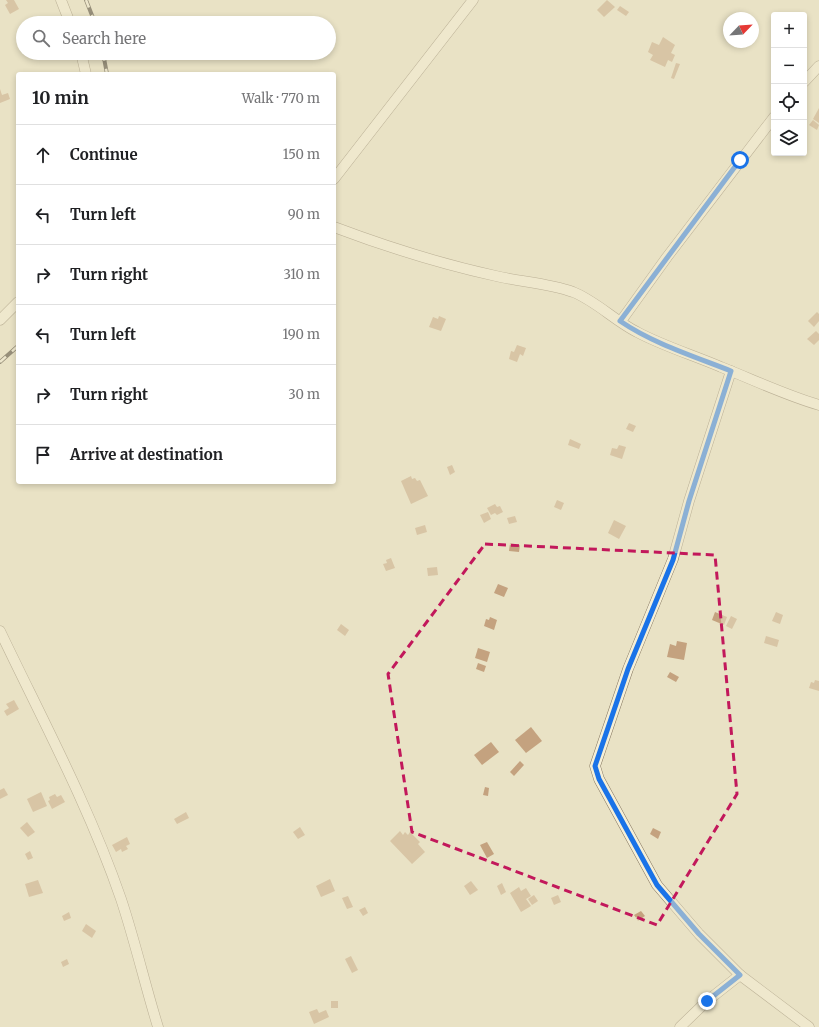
<!DOCTYPE html>
<html lang="en">
<head>
<meta charset="utf-8">
<style>
  :root { --surface:#fff; --page:#f6f6f6; --text:#202124; --muted:#757577; --line:#e0e0e0 }
  body { margin:0; font-family:Merriweather,serif; background:var(--page); color:var(--text) }
  .controls { position:absolute; right:12px; top:12px; display:grid; overflow:hidden; border-radius:4px; box-shadow:0 2px 6px #0003 }
  .controls button { width:36px; height:36px; display:grid; place-items:center; padding:0; border:0; border-bottom:1px solid var(--line); background:var(--surface); color:var(--text); font:20px sans-serif }
  .compass { position:absolute; left:723px; top:12px; width:36px; height:36px; border-radius:50%; background:var(--surface); box-shadow:0 2px 6px #0003; rotate:65deg }
  .stop { position:absolute; width:12px; height:12px; margin:-9px; border:3px solid #1a73e8; border-radius:50%; background:#fff }
  .stop.end { background:#1a73e8; border-color:#fff; box-shadow:0 1px 4px #0008 }
  .list { margin:0; padding:0; list-style:none }
  h2 { display:flex; justify-content:space-between; align-items:center; height:52px; margin:0; padding:0 16px; font-size:17px }
  h2 small { font-size:13px; font-weight:400; color:var(--muted) }
  .list li { display:grid; grid-template-columns:26px 1fr auto; gap:12px; align-items:center; box-sizing:border-box; height:60px; padding:0 16px; border-top:1px solid var(--line) }
  .list b { display:block; font-size:15px; white-space:nowrap }
  .list em { font-size:13px; font-style:normal; color:var(--muted) }
  .icon { flex:none; width:22px; height:22px; fill:none; stroke:currentColor; stroke-width:2; stroke-linecap:round; stroke-linejoin:round }
  .map { position:relative; flex:none; width:819px; height:1027px; overflow:hidden }
  .search { position:absolute; background:var(--surface); box-shadow:0 2px 6px #0003; left:16px; top:16px; width:320px; height:44px; display:flex; align-items:center; gap:10px; box-sizing:border-box; padding:0 14px; border-radius:22px; color:var(--muted); font-size:15px }
  .panel { position:absolute; background:var(--surface); box-shadow:0 2px 6px #0003; left:16px; top:72px; width:320px; height:412px; border-radius:4px }
  .map>svg:first-child { display:block }
  .building { fill:#c4a27f }
  .lines { fill:none; stroke-linecap:round; stroke-linejoin:round }
  .minor-casing { stroke:#83745d; stroke-width:11 }
  .minor { stroke:#f5efd7; stroke-width:10 }
  .rail-casing { stroke:#342b1f; stroke-width:4 }
  .rail { stroke:#f2ecd4; stroke-width:2.5; stroke-dasharray:8; stroke-linecap:butt }
  .route { stroke:#1a73e8; stroke-width:5 }
  .marked { fill:none; stroke:#c2185b; stroke-width:3; stroke-dasharray:8 5; stroke-linejoin:round }
</style>
</head>
<body>
<div class="map">
<svg width="819" height="1027" viewBox="0 0 819 1027">
  <rect width="100%" height="100%" fill="#e9e2c5"/>
  <g class="building">
    <path d="M 6,0 L 14,0 L 19,9 L 10,14 L 5,5 L 8,3 Z"/>
    <path d="M 607,0 L 615,7 L 604,17 L 597,10 Z"/>
    <path d="M 620,6 L 629,12 L 626,16 L 617,10 Z"/>
    <path d="M 663,37 L 675,45 L 671,53 L 675,55 L 672,62 L 668,60 L 665,67 L 650,60 L 653,55 L 648,52 L 652,42 L 659,45 Z"/>
    <path d="M 676,63 L 680,64 L 674,79 L 671,78 Z"/>
    <path d="M 0,89 L 2,95 L 8,93 L 10,99 L 0,103 Z"/>
    <path d="M 819,108 L 819,123 L 813,119 Z"/>
    <path d="M 813,120 L 819,125 L 817,130 L 809,125 Z"/>
    <path d="M 817,312 L 819,314 L 819,321 L 814,327 L 808,321 Z"/>
    <path d="M 439,316 L 446,319 L 441,331 L 429,327 L 433,317 L 438,319 Z"/>
    <path d="M 816,331 L 819,334 L 819,340 L 814,345 L 807,339 Z"/>
    <path d="M 517,345 L 526,348 L 523,356 L 520,354 L 517,362 L 509,359 L 511,351 L 514,352 Z"/>
    <path d="M 629,423 L 636,426 L 633,432 L 626,429 Z"/>
    <path d="M 570,439 L 581,444 L 579,449 L 568,445 Z"/>
    <path d="M 619,445 L 626,447 L 622,459 L 610,455 L 612,448 L 617,449 Z"/>
    <path d="M 452,465 L 455,472 L 450,475 L 447,467 Z"/>
    <path d="M 411,476 L 412,479 L 415,478 L 417,481 L 420,480 L 428,496 L 411,504 L 401,481 Z"/>
    <path d="M 557,500 L 564,503 L 561,510 L 554,507 Z"/>
    <path d="M 495,504 L 497,507 L 500,506 L 503,512 L 497,515 L 495,513 L 491,515 L 487,508 Z"/>
    <path d="M 488,512 L 491,519 L 484,523 L 480,515 Z"/>
    <path d="M 515,516 L 517,522 L 509,524 L 507,518 Z"/>
    <path d="M 614,520 L 626,526 L 619,539 L 608,533 Z"/>
    <path d="M 425,525 L 427,532 L 417,535 L 415,528 Z"/>
    <path d="M 510,543 L 520,545 L 519,552 L 509,551 Z"/>
    <path d="M 391,558 L 395,568 L 386,571 L 383,564 L 387,563 L 386,560 Z"/>
    <path d="M 437,567 L 438,575 L 428,576 L 427,568 Z"/>
    <path d="M 498,584 L 508,588 L 504,597 L 494,593 Z"/>
    <path d="M 715,612 L 727,617 L 724,625 L 712,620 Z"/>
    <path d="M 776,612 L 783,615 L 780,624 L 772,621 Z"/>
    <path d="M 731,616 L 737,619 L 732,629 L 726,626 Z"/>
    <path d="M 490,617 L 497,620 L 494,630 L 484,626 L 486,619 L 489,620 Z"/>
    <path d="M 341,624 L 349,630 L 345,636 L 337,630 Z"/>
    <path d="M 766,636 L 779,640 L 777,647 L 764,643 Z"/>
    <path d="M 677,641 L 687,643 L 684,660 L 667,657 L 670,644 L 676,646 Z"/>
    <path d="M 478,648 L 490,652 L 487,662 L 475,658 Z"/>
    <path d="M 478,663 L 486,666 L 484,672 L 476,669 Z"/>
    <path d="M 670,672 L 679,677 L 676,682 L 667,677 Z"/>
    <path d="M 815,680 L 819,681 L 819,691 L 809,688 L 811,682 L 814,683 Z"/>
    <path d="M 14,700 L 19,709 L 7,716 L 4,711 L 9,708 L 6,704 Z"/>
    <path d="M 531,727 L 542,741 L 526,753 L 515,740 Z"/>
    <path d="M 491,742 L 499,752 L 482,765 L 474,755 Z"/>
    <path d="M 520,761 L 524,765 L 514,776 L 510,772 Z"/>
    <path d="M 485,787 L 489,788 L 488,796 L 483,795 Z"/>
    <path d="M 4,788 L 8,795 L 0,799 L 0,790 Z"/>
    <path d="M 41,792 L 47,806 L 33,812 L 27,799 Z"/>
    <path d="M 55,794 L 57,797 L 61,795 L 65,802 L 52,809 L 48,801 L 50,800 L 49,797 Z"/>
    <path d="M 186,812 L 189,818 L 177,824 L 174,819 Z"/>
    <path d="M 27,822 L 35,832 L 28,837 L 20,828 Z"/>
    <path d="M 300,827 L 305,835 L 298,839 L 293,832 Z"/>
    <path d="M 653,828 L 661,832 L 658,839 L 650,834 Z"/>
    <path d="M 400,831 L 403,835 L 405,832 L 408,835 L 410,832 L 420,842 L 418,844 L 425,852 L 412,864 L 390,841 Z"/>
    <path d="M 127,837 L 130,844 L 126,846 L 128,849 L 122,852 L 121,849 L 116,852 L 112,845 Z"/>
    <path d="M 487,842 L 494,854 L 487,858 L 480,845 Z"/>
    <path d="M 30,851 L 33,858 L 28,860 L 25,854 Z"/>
    <path d="M 330,879 L 335,891 L 321,897 L 316,886 Z"/>
    <path d="M 38,880 L 43,893 L 29,897 L 25,884 Z"/>
    <path d="M 471,881 L 478,890 L 470,895 L 464,886 Z"/>
    <path d="M 502,883 L 506,892 L 501,895 L 497,886 Z"/>
    <path d="M 519,887 L 521,891 L 526,888 L 531,896 L 526,899 L 531,906 L 521,912 L 510,893 Z"/>
    <path d="M 534,895 L 538,901 L 532,905 L 528,899 Z"/>
    <path d="M 558,895 L 561,902 L 554,905 L 551,898 Z"/>
    <path d="M 348,896 L 353,907 L 347,909 L 342,898 Z"/>
    <path d="M 365,907 L 368,913 L 363,916 L 359,910 Z"/>
    <path d="M 641,911 L 645,916 L 638,921 L 634,915 Z"/>
    <path d="M 69,912 L 71,918 L 64,921 L 62,916 Z"/>
    <path d="M 86,924 L 96,931 L 92,938 L 82,931 Z"/>
    <path d="M 351,956 L 358,970 L 352,973 L 345,959 Z"/>
    <path d="M 67,959 L 69,964 L 63,967 L 61,962 Z"/>
    <rect x="331" y="1001" width="7" height="7"/>
    <path d="M 317,1009 L 319,1013 L 326,1010 L 329,1017 L 314,1024 L 309,1012 Z"/>
  </g>
  <g class="lines">
    <defs>
      <g id="minor">
        <path d="M 61,0 L 70,23"/>
        <path d="M 81,53 L 86,74"/>
        <path d="M 804,82 L 819,66"/>
        <path d="M 334,179 L 473,0"/>
        <path d="M 334,227 C 387,247 441,264 496,276 C 521,282 548,283 573,292 C 596,301 615,321 637,332 C 663,346 693,355 721,367 C 754,380 785,395 819,405"/>
        <path d="M 0,320 L 18,302"/>
        <path d="M 621,321 L 667,257 L 774,117"/>
        <path d="M 731,371 L 689,501 L 673,559 L 628,669 L 595,766 L 599,779 L 657,885 L 699,934 L 740,975"/>
        <path d="M 0,631 C 42,719 89,806 121,899 C 135,941 145,985 158,1027"/>
        <path d="M 680,1027 L 707,1001 L 740,975 L 809,1027"/>
      </g>
    </defs>
    <use href="#minor" class="minor-casing"/>
    <use href="#minor" class="minor"/>
    <defs>
      <g id="rail">
        <path d="M 86,0 L 95,23"/>
        <path d="M 103,53 L 107,74"/>
        <path d="M 0,362 L 18,346"/>
      </g>
    </defs>
    <use href="#rail" class="rail-casing"/>
    <use href="#rail" class="rail"/>
  </g>
  <g class="lines">
    <path class="route" d="M 707,1001 L 740,975 L 699,934 L 657,885 L 599,779 L 595,766 L 628,669 L 673,560 L 689,501 L 731,371 C 693,356 654,344 620,321 L 740,160"/>
  </g>
  <path d="M0 0H819V1027H0ZM 485,544 L 715,555 L 737,794 L 657,925 L 412,832 L 388,674 Z" fill="#e9e2c5" fill-opacity=".55" fill-rule="evenodd"/>
  <path class="marked" d="M 485,544 L 715,555 L 737,794 L 657,925 L 412,832 L 388,674 Z"/>
</svg>
<div class="controls">
<button>+</button>
<button>−</button>
<button><svg class="icon" aria-label="locate" viewBox="0 0 24 24"><circle cx="12" cy="12" r="6"/><path d="M12 2v4M12 18v4M2 12h4M18 12h4"/></svg></button>
<button><svg class="icon" aria-label="layers" viewBox="0 0 24 24"><path d="M12 4l9 5-9 5-9-5zM3 14l9 5 9-5"/></svg></button>
</div>
<svg class="compass" viewBox="-18 -18 36 36"><path d="M0-13l5 13h-10z" fill="#e53935"/><path d="M0 13l5-13h-10z" fill="#757577"/></svg>
<div class="stop" style="left:740px;top:160px"></div>
<div class="stop end" style="left:707px;top:1001px"></div>
<div class="search"><svg class="icon" aria-label="search" viewBox="0 0 24 24"><circle cx="10" cy="10" r="6"/><path d="M15 15l6 6"/></svg>Search here</div>
<section class="panel">
<h2>10 min<small>Walk · 770 m</small></h2>
<ul class="list">
<li><svg class="icon" aria-label="ahead" viewBox="0 0 24 24"><path d="M12 20V5M6 11l6-6 6 6"/></svg><div><b>Continue</b></div><em>150 m</em></li>
<li><svg class="icon" aria-label="left" viewBox="0 0 24 24"><path d="M17 20v-9H6M10 6l-5 5 5 5"/></svg><div><b>Turn left</b></div><em>90 m</em></li>
<li><svg class="icon" aria-label="right" viewBox="0 0 24 24"><path d="M7 20v-9h11M14 6l5 5-5 5"/></svg><div><b>Turn right</b></div><em>310 m</em></li>
<li><svg class="icon" aria-label="left" viewBox="0 0 24 24"><path d="M17 20v-9H6M10 6l-5 5 5 5"/></svg><div><b>Turn left</b></div><em>190 m</em></li>
<li><svg class="icon" aria-label="right" viewBox="0 0 24 24"><path d="M7 20v-9h11M14 6l5 5-5 5"/></svg><div><b>Turn right</b></div><em>30 m</em></li>
<li><svg class="icon" aria-label="arrive" viewBox="0 0 24 24"><path d="M6 21V4h12l-3 4 3 4H6"/></svg><div><b>Arrive at destination</b></div></li>
</ul>
</section>
</div>
</body>
</html>
